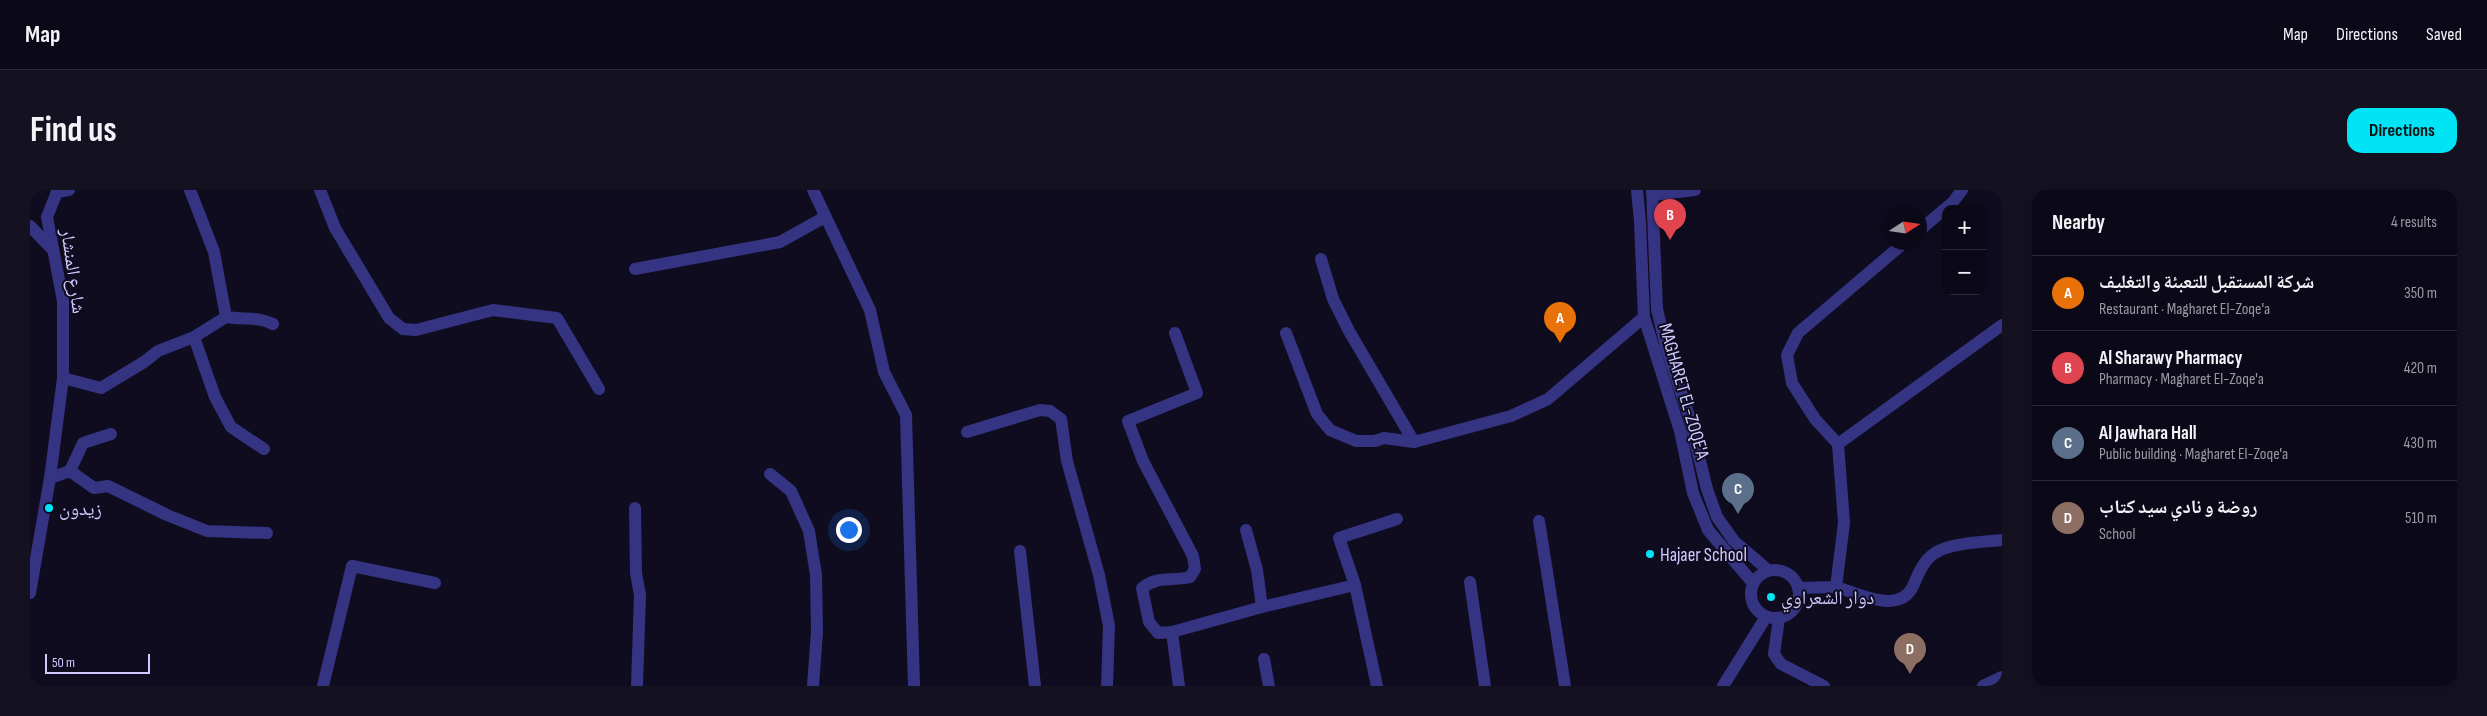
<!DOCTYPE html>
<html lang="en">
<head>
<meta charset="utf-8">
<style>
  :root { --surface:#0b0918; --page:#141221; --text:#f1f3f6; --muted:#9a9aa2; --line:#2b2a37; --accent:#00e4f6 }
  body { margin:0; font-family:"Sofia Sans Condensed","Noto Naskh Arabic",sans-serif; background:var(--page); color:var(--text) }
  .controls { position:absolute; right:15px; top:15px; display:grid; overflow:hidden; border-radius:10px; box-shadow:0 2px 12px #0003 }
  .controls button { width:45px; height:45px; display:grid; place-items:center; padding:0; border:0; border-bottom:1px solid var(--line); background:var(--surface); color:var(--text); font:25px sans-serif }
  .compass { position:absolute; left:1852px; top:15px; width:45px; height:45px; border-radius:50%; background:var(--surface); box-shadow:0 2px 12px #0003; rotate:78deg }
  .scale { position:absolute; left:15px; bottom:12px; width:105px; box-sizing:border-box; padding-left:5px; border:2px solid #cfcbff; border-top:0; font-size:14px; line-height:18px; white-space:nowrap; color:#cfcbff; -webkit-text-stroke:4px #0f0c20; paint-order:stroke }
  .you { position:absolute; left:818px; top:339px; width:18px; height:18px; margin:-12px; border:4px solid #fff; border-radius:50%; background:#1a73e8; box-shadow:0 0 0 8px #1a73e833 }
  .badge { display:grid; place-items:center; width:32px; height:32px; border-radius:50%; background:var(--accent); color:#fff; font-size:16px; font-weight:700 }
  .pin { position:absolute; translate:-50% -41px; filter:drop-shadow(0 1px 2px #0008) }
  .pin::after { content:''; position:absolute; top:26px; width:18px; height:15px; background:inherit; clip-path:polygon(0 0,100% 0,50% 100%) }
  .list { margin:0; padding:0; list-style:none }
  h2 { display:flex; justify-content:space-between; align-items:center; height:65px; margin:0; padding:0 20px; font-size:21px }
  h2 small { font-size:16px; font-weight:400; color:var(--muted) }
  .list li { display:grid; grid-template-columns:32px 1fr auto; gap:15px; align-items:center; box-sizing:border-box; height:75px; padding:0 20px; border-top:1px solid var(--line) }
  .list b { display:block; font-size:19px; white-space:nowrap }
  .list p { margin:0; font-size:16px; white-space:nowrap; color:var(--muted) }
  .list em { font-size:16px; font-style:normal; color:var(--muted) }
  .map { position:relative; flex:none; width:1972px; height:496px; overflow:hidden; border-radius:15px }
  header { display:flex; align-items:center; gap:30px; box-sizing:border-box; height:70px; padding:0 25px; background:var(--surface); border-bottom:1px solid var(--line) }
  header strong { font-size:24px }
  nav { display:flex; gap:28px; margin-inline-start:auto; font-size:18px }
  .intro { display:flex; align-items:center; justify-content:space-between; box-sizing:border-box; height:120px; padding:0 30px }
  h1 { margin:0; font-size:35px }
  .button { padding:12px 22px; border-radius:15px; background:var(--accent); color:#111; font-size:18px; font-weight:700 }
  main { display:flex; gap:30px; padding:0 30px }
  aside { flex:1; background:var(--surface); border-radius:15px; box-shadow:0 2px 12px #0003 }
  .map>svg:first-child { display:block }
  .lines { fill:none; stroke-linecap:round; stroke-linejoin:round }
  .minor { stroke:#353482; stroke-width:12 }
  .poi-dot { fill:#00e4f6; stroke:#0f0c20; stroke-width:2 }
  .labels { text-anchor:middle; stroke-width:4; stroke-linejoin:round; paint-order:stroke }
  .street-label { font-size:19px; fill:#cfcbff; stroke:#0f0c20 }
  .poi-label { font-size:19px; fill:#cfcbff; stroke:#0f0c20; text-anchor:start }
</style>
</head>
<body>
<header>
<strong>Map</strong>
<nav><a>Map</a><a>Directions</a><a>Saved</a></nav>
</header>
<div class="intro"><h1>Find us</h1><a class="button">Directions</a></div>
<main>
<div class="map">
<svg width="1972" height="496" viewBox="0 0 1972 496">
  <rect width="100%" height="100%" fill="#0f0c20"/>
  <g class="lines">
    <g class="minor">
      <path d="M 290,0 L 305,38 L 359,128 L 373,139 L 386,140 L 463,120 L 527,128 L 569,199"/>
      <path d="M 783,0 L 840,120 L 854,182 L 876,225 L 884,496"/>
      <path d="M 1607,0 L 1610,31 L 1614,127 L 1650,241 L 1663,303 L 1678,340 L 1723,393"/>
      <path d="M 1622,0 L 1627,119 L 1636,157 L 1658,223 L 1677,299 L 1687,327 L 1704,351 L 1738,380"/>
      <path d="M 1623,5 L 1665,0"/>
      <path d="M 0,36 L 22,59"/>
      <path d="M 1890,40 L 1923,12 L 1932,0"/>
      <path d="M 1291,69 L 1303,109 L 1319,141 L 1384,252"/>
      <path d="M 605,79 L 750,52 L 795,27"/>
      <path d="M 196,127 C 215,130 226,126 243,134"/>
      <path d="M 1145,143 L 1167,203 L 1098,231 L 1113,271 L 1163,366 L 1165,379 L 1160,387 C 1139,392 1130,385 1112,398 L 1119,432 L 1128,443 L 1142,442 L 1232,417 L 1325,395"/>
      <path d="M 1256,143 L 1287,224 L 1300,240 L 1326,251 L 1345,251 L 1354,248 L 1384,252 L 1481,226 L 1518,209 L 1614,127"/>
      <path d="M 164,147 L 185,207 L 201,237 L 234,259"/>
      <path d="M 33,188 L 71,198 L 114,172 L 128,161 L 164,147 L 196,127 L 184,62 L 160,0"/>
      <path d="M 937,242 L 1010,220 L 1020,221 L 1031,229 L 1037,271 L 1069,385 L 1079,436 L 1077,496"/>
      <path d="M 1808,254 L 1972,135"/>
      <path d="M 40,281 L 53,253 L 81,244"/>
      <path d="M 740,284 L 761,301 L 779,341 L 786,385 L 787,442 L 783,496"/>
      <path d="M 20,288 L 40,281 L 64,298 L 78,296 L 137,325 L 177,341 L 237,343"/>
      <path d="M 605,318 L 606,383 L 610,405 L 607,496"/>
      <path d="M 1509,331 L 1535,496"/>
      <path d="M 1216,340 L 1227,380 L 1232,417"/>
      <path d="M 990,361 L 1005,496"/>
      <circle cx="1745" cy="404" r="24"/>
      <path d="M 1440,392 L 1455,496"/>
      <path d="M 1806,397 C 1831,404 1871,426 1884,394 C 1889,382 1894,370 1905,363 C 1919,353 1954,352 1972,350"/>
      <path d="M 1768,398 L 1806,397 L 1814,333 L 1808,254 L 1785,229 L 1762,193 L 1757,165 L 1768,143 L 1875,52"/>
      <path d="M 0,403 L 20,288 L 33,188 L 33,111 L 17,27 L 27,2 L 39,0"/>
      <path d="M 1749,428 L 1744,464 L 1751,474 L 1794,496"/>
      <path d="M 1142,442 L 1149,496"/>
      <path d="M 1234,469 L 1239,496"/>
      <path d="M 293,496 L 322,376 L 405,393"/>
      <path d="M 1347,496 L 1325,395 L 1309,348 L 1367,329"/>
      <path d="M 1693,496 L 1736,427"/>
      <path d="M 1953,496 L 1972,487"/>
    </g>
  </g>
  <g class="poi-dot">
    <circle cx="19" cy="318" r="5"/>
    <circle cx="1620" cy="364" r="5"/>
    <circle cx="1741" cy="407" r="5"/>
  </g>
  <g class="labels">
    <g class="street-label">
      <text transform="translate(44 81) rotate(82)" y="7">شارع المنشار</text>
      <text transform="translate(1655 201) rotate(74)" y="7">MAGHARET EL-ZOQE'A</text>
    </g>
    <g class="poi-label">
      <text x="29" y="325">زيدون</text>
      <text x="1630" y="371">Hajaer School</text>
      <text x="1751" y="414">دوار الشعراوي</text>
    </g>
  </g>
</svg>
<div class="controls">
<button>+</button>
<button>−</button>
</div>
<svg class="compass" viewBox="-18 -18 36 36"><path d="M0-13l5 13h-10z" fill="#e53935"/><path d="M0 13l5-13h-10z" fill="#9a9aa2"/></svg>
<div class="scale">50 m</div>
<div class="you"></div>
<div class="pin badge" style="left:1530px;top:153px;background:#e8710a">A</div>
<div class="pin badge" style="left:1640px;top:50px;background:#e0444e">B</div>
<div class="pin badge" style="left:1708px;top:324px;background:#5c6f8a">C</div>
<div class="pin badge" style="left:1880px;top:484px;background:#8d6e63">D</div>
</div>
<aside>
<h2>Nearby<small>4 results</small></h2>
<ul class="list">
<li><span class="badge" style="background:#e8710a">A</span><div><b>شركة المستقبل للتعبئة والتغليف</b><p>Restaurant · Magharet El-Zoqe'a</p></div><em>350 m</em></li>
<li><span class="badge" style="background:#e0444e">B</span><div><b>Al Sharawy Pharmacy</b><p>Pharmacy · Magharet El-Zoqe'a</p></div><em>420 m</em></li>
<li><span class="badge" style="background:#5c6f8a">C</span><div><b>Al Jawhara Hall</b><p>Public building · Magharet El-Zoqe'a</p></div><em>430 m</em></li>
<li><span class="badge" style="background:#8d6e63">D</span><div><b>روضة و نادي سيد كتاب</b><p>School</p></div><em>510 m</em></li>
</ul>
</aside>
</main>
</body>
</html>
